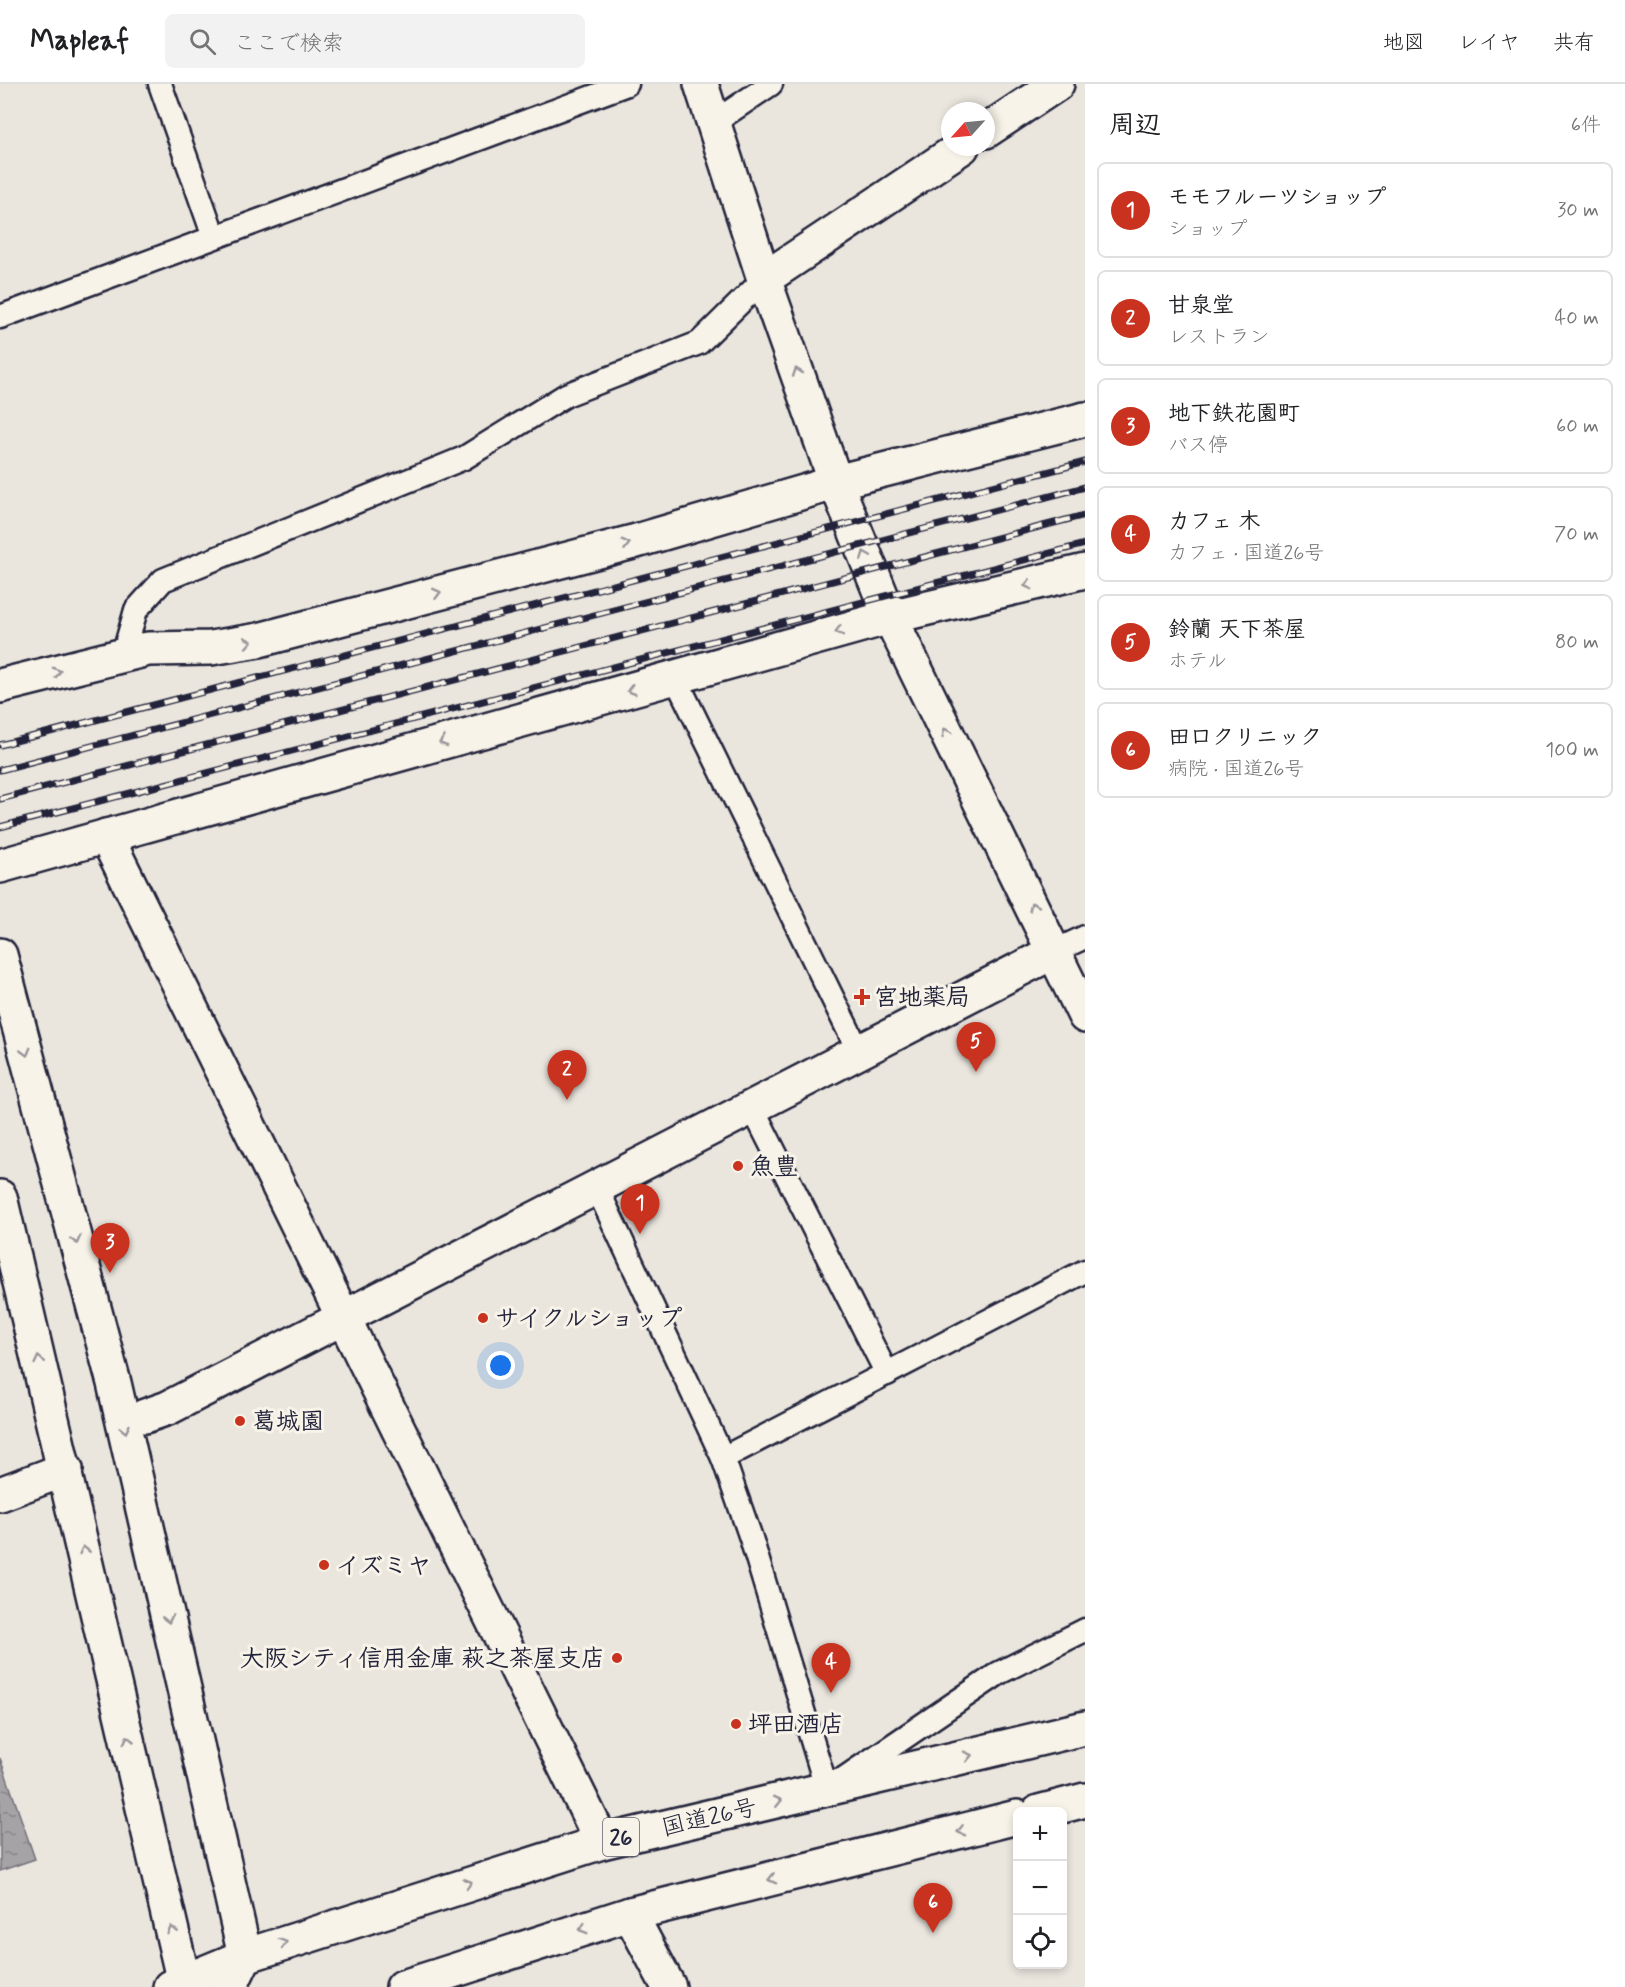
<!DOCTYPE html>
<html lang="ja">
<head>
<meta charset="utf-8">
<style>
  :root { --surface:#fff; --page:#f2f2f2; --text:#202124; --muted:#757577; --line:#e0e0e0; --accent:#c8321e }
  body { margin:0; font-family:Mynerve,"Klee One",sans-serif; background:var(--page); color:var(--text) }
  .controls { position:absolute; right:18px; bottom:18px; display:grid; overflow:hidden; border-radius:9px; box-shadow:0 3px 9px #0003 }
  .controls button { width:54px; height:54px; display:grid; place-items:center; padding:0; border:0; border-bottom:2px solid var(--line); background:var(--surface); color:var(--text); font:30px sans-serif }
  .compass { position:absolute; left:941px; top:18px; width:54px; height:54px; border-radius:50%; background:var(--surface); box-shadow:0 3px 9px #0003; rotate:243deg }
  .you { position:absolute; left:501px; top:1282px; width:21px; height:21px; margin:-15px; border:4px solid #fff; border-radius:50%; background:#1a73e8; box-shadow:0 0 0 9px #1a73e833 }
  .badge { display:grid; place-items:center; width:39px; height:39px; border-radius:50%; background:var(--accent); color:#fff; font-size:20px; font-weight:700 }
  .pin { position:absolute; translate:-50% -50px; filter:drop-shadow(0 2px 3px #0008) }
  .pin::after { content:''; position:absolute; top:32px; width:21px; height:18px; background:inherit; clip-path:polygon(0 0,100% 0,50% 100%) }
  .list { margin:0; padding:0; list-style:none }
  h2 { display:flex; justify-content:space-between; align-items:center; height:78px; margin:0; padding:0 24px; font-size:26px }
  h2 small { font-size:20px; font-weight:400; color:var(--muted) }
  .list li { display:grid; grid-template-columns:39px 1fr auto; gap:18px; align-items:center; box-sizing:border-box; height:96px; margin:0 12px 12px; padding:0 12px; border:2px solid var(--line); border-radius:9px }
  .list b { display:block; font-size:22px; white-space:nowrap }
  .list p { margin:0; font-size:20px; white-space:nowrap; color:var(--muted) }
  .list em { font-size:20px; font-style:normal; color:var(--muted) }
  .icon { flex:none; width:33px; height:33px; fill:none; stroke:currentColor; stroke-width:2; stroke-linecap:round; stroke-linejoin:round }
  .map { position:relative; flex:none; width:1085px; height:1903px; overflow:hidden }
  header { display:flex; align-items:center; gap:36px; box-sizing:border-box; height:84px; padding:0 30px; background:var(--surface); border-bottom:2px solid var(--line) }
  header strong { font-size:28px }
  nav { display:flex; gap:33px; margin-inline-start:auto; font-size:21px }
  .search { width:420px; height:54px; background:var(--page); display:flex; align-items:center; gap:15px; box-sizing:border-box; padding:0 21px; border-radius:9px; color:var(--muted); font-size:22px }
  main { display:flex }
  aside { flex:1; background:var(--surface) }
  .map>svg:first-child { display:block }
  .water { fill:url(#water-ripples); stroke:#716f7b; stroke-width:1.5 }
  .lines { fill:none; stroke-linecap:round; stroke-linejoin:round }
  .service-casing { stroke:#22223b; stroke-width:27 }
  .pedestrian-casing { stroke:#22223b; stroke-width:38 }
  .minor-casing { stroke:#22223b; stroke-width:38 }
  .tertiary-casing { stroke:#22223b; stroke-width:38 }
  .trunk-casing { stroke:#22223b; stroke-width:38 }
  .service { stroke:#f7f3e8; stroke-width:22 }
  .pedestrian { stroke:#f7f3e8; stroke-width:33 }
  .minor { stroke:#f7f3e8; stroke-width:33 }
  .tertiary { stroke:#f7f3e8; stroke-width:33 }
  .trunk { stroke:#f7f3e8; stroke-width:33 }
  .rail-casing { stroke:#22223b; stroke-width:7 }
  .rail { stroke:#f7f3e8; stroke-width:4.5; stroke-dasharray:14; stroke-linecap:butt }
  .oneway { stroke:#97959a }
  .poi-dot { fill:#c8321e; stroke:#f7f3e8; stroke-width:2 }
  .labels { text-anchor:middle; stroke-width:6; stroke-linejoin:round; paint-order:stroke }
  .shield { fill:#f7f3e8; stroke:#62616f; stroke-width:1.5 }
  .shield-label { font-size:22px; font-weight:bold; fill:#22223b }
  .poi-label { font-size:24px; font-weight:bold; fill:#22223b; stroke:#f7f3e8; text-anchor:start }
  .street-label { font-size:24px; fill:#22223b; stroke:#f7f3e8 }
</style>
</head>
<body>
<header>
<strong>Mapleaf</strong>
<div class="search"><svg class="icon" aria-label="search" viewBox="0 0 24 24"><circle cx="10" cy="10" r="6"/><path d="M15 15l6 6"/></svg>ここで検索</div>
<nav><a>地図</a><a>レイヤ</a><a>共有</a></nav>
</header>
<main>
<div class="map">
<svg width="1085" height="1903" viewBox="0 0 1085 1903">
  <defs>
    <pattern id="water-ripples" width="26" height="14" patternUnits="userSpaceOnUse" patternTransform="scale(1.5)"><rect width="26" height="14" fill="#a6a3a6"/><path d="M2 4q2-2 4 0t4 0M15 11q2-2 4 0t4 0" fill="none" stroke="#878488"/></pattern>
  </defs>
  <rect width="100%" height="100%" fill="#eae6de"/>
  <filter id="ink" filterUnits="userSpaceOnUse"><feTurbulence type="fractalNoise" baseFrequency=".0167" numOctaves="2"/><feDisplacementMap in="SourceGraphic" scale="12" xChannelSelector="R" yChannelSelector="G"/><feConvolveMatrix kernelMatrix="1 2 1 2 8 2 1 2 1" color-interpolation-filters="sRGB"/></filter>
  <g filter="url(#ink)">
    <path class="water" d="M 0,1674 L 35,1775 L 0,1787 Z"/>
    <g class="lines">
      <defs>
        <g id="service">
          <path d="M 160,0 L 214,153"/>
          <path d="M 713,39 L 771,0"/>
          <path d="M 0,233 L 627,0"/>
          <path d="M 123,572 L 136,526 L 163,496 L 464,374 L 566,311 L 699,259 L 764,195"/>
          <path d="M 675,593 L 859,968"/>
          <path d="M 1055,867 L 1085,853"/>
          <path d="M 752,1023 L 887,1290"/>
          <path d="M 597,1104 L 723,1374 L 751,1454 L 827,1706 L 999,1589 L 1085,1546"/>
          <path d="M 723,1374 L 1085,1187"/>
        </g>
        <path id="pedestrian" d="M 145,1332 L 168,1324 L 1055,867"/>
        <g id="minor">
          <path d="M 701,0 L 764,195 L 836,399 L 890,533 L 1085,932"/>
          <path d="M 986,47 L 1057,0"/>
          <path d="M 764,195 L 962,63"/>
          <path d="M 0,602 L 148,565 L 211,564 L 259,556 L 633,458 L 848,395 L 1085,335"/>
          <path d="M 106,752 L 602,1758"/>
          <path d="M 0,782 L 890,533 L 1085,487"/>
          <path d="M 0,1410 L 66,1385"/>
          <path d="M 630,1830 L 669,1903"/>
        </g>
        <g id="tertiary">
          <path d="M 0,871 L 114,1299 L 224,1779 L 245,1872 L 230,1903"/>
          <path d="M 0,1113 L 185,1903"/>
        </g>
        <g id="trunk">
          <path d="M 1039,1728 L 1085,1716"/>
          <path d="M 170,1903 L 245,1872 L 602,1758 L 1085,1644"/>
          <path d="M 403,1903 L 630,1830 L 1017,1733"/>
        </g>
      </defs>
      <use href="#service" class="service-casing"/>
      <use href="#pedestrian" class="pedestrian-casing"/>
      <use href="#minor" class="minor-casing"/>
      <use href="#tertiary" class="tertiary-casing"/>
      <use href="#trunk" class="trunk-casing"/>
      <use href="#service" class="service"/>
      <use href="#pedestrian" class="pedestrian"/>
      <use href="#minor" class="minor"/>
      <use href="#tertiary" class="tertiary"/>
      <use href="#trunk" class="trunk"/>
      <defs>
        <g id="rail">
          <path d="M 0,661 L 1085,378"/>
          <path d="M 0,686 L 1085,403"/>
          <path d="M 0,715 L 1085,431"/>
          <path d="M 0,743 L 1085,460"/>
        </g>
      </defs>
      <use href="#rail" class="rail-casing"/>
      <use href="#rail" class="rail"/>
    </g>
    <defs><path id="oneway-chevron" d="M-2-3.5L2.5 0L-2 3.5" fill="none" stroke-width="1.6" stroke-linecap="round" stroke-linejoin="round" transform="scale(1.5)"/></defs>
    <g class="oneway">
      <use href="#oneway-chevron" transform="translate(797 288) rotate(-109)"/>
      <use href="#oneway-chevron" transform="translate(626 460) rotate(-15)"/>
      <use href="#oneway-chevron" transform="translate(865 471) rotate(-112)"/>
      <use href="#oneway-chevron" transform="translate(1028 501) rotate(167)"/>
      <use href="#oneway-chevron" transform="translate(437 509) rotate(-15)"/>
      <use href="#oneway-chevron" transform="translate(839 547) rotate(164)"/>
      <use href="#oneway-chevron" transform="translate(248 558) rotate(-10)"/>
      <use href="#oneway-chevron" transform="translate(57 588) rotate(-14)"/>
      <use href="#oneway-chevron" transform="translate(631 606) rotate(164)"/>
      <use href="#oneway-chevron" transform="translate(946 648) rotate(-116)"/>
      <use href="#oneway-chevron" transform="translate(443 658) rotate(164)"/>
      <use href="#oneway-chevron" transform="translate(1033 822) rotate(-116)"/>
      <use href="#oneway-chevron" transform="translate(26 968) rotate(75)"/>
      <use href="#oneway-chevron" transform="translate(76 1156) rotate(75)"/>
      <use href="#oneway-chevron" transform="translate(39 1276) rotate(-103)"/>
      <use href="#oneway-chevron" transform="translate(125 1345) rotate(77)"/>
      <use href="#oneway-chevron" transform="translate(84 1466) rotate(-103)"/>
      <use href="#oneway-chevron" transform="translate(168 1535) rotate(77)"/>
      <use href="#oneway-chevron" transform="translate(128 1656) rotate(-103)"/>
      <use href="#oneway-chevron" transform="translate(968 1672) rotate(-13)"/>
      <use href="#oneway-chevron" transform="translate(778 1717) rotate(-13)"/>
      <use href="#oneway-chevron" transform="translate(961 1747) rotate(166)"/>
      <use href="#oneway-chevron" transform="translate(772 1795) rotate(166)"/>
      <use href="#oneway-chevron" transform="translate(468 1799) rotate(-18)"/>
      <use href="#oneway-chevron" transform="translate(583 1845) rotate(163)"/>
      <use href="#oneway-chevron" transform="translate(172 1846) rotate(-103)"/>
      <use href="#oneway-chevron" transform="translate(283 1859) rotate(-18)"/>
    </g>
  </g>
  <g class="poi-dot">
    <path d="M859 904h6v6h6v6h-6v6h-6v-6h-6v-6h6z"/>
    <circle cx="738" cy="1082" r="6"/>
    <circle cx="483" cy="1234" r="6"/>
    <circle cx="240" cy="1337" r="6"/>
    <circle cx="324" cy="1481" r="6"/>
    <circle cx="617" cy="1574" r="6"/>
    <circle cx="736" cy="1640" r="6"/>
  </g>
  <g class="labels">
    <rect class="shield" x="603" y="1734" width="36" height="38" rx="4.5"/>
    <g class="shield-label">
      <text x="621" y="1761">26</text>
    </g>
    <g class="poi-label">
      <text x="874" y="921">宮地薬局</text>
      <text x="750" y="1090">魚豊</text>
      <text x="495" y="1242">サイクルショップ</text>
      <text x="252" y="1345">葛城園</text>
      <text x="336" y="1489">イズミヤ</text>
      <text x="605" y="1582" text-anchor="end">大阪シティ信用金庫 萩之茶屋支店</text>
      <text x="748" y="1648">坪田酒店</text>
    </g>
    <g class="street-label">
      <text transform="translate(709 1733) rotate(-13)" y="8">国道26号</text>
    </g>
  </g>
</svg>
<div class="controls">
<button>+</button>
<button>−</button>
<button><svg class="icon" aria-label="locate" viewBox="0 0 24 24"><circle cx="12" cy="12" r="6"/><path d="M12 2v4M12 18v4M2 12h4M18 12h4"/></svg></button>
</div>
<svg class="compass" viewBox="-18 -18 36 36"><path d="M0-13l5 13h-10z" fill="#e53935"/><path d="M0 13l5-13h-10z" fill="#757577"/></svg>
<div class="you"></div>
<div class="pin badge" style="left:640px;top:1150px">1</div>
<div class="pin badge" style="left:567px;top:1016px">2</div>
<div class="pin badge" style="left:110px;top:1189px">3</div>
<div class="pin badge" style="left:831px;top:1609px">4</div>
<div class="pin badge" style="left:976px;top:988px">5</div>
<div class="pin badge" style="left:933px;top:1849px">6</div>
</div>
<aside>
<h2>周辺<small>6件</small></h2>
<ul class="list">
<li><span class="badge">1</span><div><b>モモフルーツショップ</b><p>ショップ</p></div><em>30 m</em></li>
<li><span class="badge">2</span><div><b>甘泉堂</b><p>レストラン</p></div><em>40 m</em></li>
<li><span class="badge">3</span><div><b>地下鉄花園町</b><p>バス停</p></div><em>60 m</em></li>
<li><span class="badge">4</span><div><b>カフェ 木</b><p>カフェ · 国道26号</p></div><em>70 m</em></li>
<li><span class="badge">5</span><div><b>鈴蘭 天下茶屋</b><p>ホテル</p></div><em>80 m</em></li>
<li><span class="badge">6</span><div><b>田口クリニック</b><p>病院 · 国道26号</p></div><em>100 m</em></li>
</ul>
</aside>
</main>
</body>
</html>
